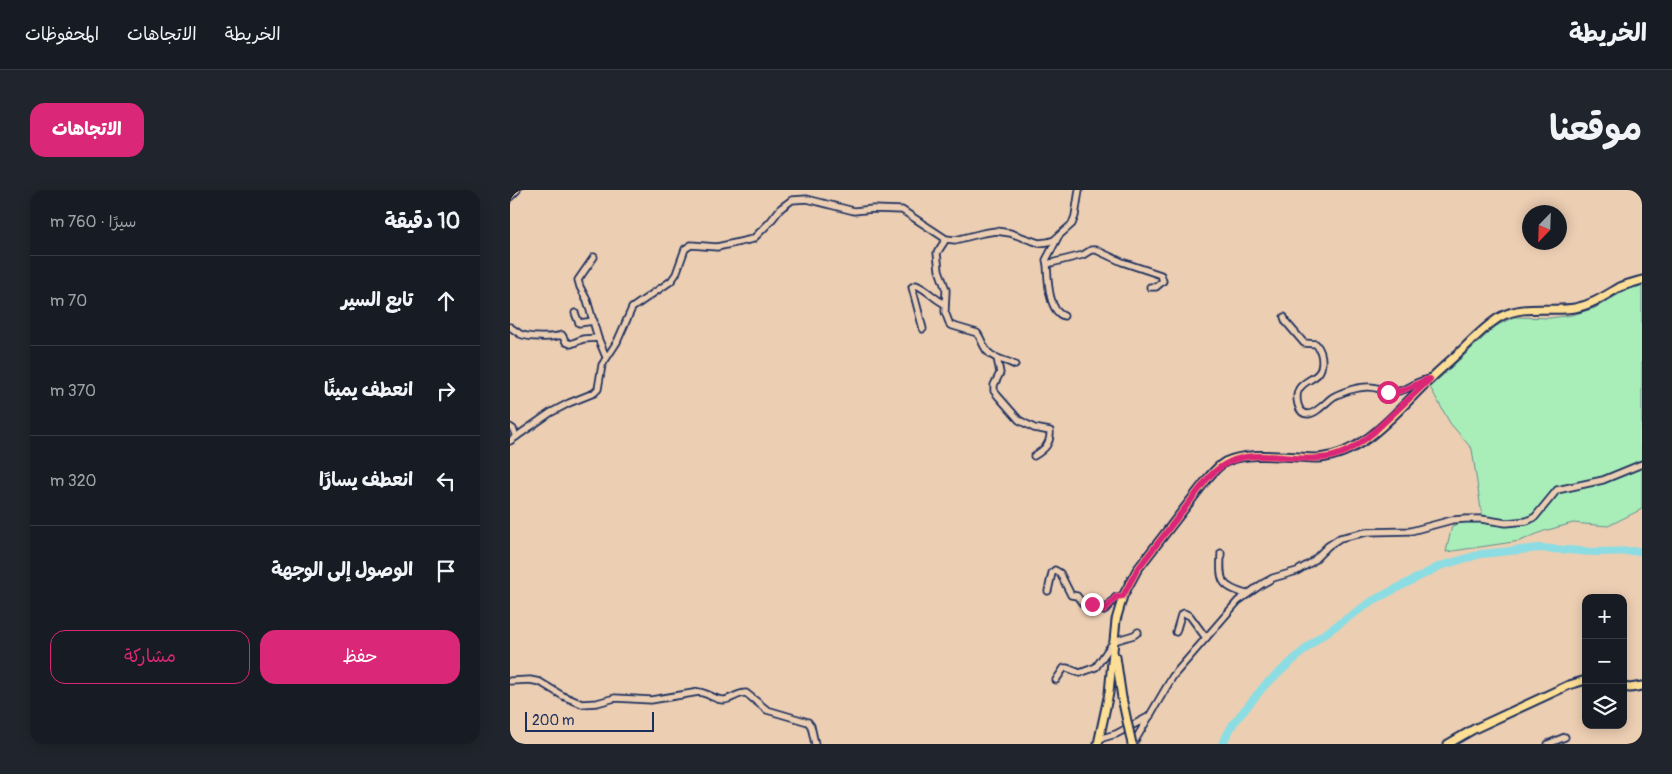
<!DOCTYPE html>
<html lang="ar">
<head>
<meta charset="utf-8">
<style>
  :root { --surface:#171b24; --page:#20242c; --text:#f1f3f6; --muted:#9ea1a6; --line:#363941; --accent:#db2777 }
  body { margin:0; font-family:Pangolin,"Playpen Sans Arabic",sans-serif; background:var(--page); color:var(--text); direction:rtl }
  .controls { position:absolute; right:15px; bottom:15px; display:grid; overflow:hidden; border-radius:10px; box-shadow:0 2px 12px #0003 }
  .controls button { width:45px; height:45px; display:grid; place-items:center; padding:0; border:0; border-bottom:1px solid var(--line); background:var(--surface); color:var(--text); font:25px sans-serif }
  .compass { position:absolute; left:1012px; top:15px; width:45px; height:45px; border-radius:50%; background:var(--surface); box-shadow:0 2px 12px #0003; rotate:203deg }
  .scale { position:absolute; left:15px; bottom:12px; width:129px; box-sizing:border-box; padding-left:5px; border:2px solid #1b2f5e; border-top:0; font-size:14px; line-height:18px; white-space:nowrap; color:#1b2f5e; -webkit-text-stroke:4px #ecceb2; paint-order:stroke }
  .stop { position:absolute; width:15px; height:15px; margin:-11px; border:4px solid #db2777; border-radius:50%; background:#fff }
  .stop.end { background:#db2777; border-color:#fff; box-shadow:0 1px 5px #0008 }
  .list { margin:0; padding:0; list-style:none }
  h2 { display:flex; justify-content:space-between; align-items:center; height:65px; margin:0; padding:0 20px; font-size:21px }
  h2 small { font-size:16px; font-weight:400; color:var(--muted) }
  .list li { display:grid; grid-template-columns:32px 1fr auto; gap:15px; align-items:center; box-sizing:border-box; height:90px; padding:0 20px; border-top:1px solid var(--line) }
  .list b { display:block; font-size:19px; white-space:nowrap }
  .list em { font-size:16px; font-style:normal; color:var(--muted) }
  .actions { display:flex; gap:10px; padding:15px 20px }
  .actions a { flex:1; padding:11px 0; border:1px solid var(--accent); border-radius:15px; text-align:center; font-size:18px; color:var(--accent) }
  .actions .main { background:var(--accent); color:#fff }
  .icon { flex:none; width:28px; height:28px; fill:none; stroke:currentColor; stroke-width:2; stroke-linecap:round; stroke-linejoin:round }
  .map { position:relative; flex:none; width:1132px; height:554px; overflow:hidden; direction:ltr; border-radius:15px }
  header { display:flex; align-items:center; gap:30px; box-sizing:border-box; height:70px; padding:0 25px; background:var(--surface); border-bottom:1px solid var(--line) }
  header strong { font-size:24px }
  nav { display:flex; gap:28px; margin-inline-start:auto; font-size:18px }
  .intro { display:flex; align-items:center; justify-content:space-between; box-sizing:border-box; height:120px; padding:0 30px }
  h1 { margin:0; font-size:35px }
  .button { padding:12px 22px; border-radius:15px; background:var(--accent); color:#fff; font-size:18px; font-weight:700 }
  main { display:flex; gap:30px; padding:0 30px }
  aside { flex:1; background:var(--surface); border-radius:15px; box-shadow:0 2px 12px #0003 }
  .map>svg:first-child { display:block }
  .green { fill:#a9eeb9; stroke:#628e8c }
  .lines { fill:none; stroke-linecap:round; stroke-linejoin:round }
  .river { stroke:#8bdde3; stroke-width:8 }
  .minor-casing { stroke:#1b2f5e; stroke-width:9 }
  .major-casing { stroke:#1b2f5e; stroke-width:11 }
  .minor { stroke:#ecceb2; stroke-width:5.5 }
  .major { stroke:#fdde96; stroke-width:7 }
  .major-bridge-casing { stroke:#1b2f5e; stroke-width:11; stroke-linecap:butt }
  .major-bridge { stroke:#fdde96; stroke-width:7 }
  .route { stroke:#db2777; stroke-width:6 }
</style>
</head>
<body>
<header>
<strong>الخريطة</strong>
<nav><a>الخريطة</a><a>الاتجاهات</a><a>المحفوظات</a></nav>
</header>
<div class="intro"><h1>موقعنا</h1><a class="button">الاتجاهات</a></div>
<main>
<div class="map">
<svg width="1132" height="554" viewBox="0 0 1132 554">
  <rect width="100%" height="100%" fill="#ecceb2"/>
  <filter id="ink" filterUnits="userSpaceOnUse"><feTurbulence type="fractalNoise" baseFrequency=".02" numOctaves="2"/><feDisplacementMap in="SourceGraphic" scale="10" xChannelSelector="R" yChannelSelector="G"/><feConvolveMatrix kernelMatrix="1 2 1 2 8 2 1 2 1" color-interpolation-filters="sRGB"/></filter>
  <g filter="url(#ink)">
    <path class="green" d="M 1132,96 L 1132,319 L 1098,336 L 1063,333 L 1034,341 L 1010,351 L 936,362 L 942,336 L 972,326 L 962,259 L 940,233 L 920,197 L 986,136 L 1004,127 L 1040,128 L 1062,125 L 1085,118 L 1118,99 Z"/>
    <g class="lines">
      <path class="river" d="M 712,554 L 723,534 L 755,495 L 807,449 L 862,411 L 930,376 L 971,364 L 1029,358 L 1084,362 L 1132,361"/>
      <defs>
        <g id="minor">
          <path d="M 0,7 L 7,0"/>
          <path d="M 548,47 L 536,70 L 537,74 L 573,65 L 581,60 L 586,60 L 612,72 L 651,85 L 653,91 L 646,97 L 640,97"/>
          <path d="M 436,49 L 427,63 L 429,80 L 436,100 L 435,122 L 440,135 L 467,143 C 472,149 473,158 479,163 C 486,170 497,170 505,175"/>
          <path d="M 84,67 L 68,90 L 70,97 L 77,110 L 88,148 L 96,167"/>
          <path d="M 537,74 C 538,89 538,121 554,126"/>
          <path d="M 65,123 L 69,133 L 84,131"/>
          <path d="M 774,127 L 776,132 L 794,153 L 806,154 C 810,159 812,165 812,171 C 812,190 797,187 789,199 C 785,206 787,224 798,224 C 806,224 816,212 823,207 C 828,204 834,202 840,200 C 847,198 859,196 866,198 C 875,200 880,202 889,201 C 897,200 902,195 909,192 C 912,190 917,190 920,189"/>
          <path d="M 0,137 C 3,139 7,142 10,144 C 19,148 43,148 52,145 L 56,152 L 61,154 L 73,149 L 88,148"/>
          <path d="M 413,139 L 402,97 L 406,95 C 418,100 424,109 435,114"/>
          <path d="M 487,168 L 490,183 L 484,195 L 484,201 L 488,206 L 509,230 L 524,238 L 540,241 C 541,254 534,260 524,266"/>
          <path d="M 0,237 L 3,239 L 6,247"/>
          <path d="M 0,251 L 40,223 L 59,213 L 84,203 L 88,199 L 92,175 L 107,152 L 122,118 L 161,91 L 166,84 L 175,59 L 181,55 L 207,57 L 243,49 L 260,32 L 271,18 L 282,10 L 297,9 L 344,21 L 363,19 L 392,20 L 436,49 L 445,50 L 473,43 L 486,41 L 500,43 L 529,53 L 538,52 L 544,50 L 562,34 L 565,26 L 569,0"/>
          <path d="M 711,363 C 710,390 709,396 736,404"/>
          <path d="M 538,401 L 542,383 L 545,380 L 550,383 L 561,405 L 567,406 L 573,414 L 584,414 L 594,421 L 606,407 L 613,406"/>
          <path d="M 666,442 L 671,425 L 674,423 L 680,426 L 696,448"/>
          <path d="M 546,490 L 554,478 L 557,478 L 570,483 L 586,477 L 604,451 L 624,445 L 628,442"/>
          <path d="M 0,491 L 20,490 L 30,492 L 53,506 L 72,514 L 87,513 L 105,508 L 141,510 L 189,502 C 198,503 205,510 213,510 C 221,510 227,503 236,503 L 257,520 L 298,532 L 301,536 L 305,554"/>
          <path d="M 589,549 L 606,544 L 640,526"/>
          <path d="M 623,554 L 663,486 L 728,411 L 752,394 L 763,388 L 787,381 L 802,372 L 818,356 L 830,348 L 857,342 L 901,341 L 942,330 L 956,329 L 971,329 L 996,333 L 1017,331 L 1025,327 L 1047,300 L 1093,290 L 1132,274"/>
          <path d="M 1038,554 L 1055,547"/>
        </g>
        <g id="major">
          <path d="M 606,467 L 612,508"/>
          <path d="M 1113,497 L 1120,498 L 1132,496"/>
          <path d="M 588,554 L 599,503 L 606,430 L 613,406 L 627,380 L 698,288 C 703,282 708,276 715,272 C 739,260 782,268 809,268 C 852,264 882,227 911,198 C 925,184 940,171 955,157 C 966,146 977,135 990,127 C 1013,114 1041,122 1065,118 C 1082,115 1096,105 1110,97 C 1117,94 1125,92 1132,90"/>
          <path d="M 938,554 L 964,539 L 1059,495 L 1076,490"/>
        </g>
      </defs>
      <use href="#minor" class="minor-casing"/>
      <use href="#major" class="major-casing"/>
      <use href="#minor" class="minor"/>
      <use href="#major" class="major"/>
      <defs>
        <path id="major-bridge" d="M 612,508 L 622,554"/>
      </defs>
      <use href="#major-bridge" class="major-bridge-casing"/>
      <use href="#major-bridge" class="major-bridge"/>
    </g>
  </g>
  <g class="lines" filter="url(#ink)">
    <path class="route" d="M 582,414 L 594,421 L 606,407 L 613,406 L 627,380 L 698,288 C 733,249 776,275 819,267 C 836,264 851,253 863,243 L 920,189 C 910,191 905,196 896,199 C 890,202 884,202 878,202"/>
  </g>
</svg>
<div class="controls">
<button>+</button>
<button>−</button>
<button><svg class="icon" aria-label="layers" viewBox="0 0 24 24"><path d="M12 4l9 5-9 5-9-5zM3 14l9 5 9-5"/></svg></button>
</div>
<svg class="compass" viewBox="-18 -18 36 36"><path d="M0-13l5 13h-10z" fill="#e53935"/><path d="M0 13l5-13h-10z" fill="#9ea1a6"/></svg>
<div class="scale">200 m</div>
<div class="stop" style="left:878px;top:202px"></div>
<div class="stop end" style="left:582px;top:414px"></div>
</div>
<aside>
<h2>10 دقيقة<small>سيرًا · 760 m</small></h2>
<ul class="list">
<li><svg class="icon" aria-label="ahead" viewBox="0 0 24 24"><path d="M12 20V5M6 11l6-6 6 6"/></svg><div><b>تابع السير</b></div><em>70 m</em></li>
<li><svg class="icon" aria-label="right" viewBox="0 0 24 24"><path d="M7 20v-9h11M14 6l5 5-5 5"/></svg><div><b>انعطف يمينًا</b></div><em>370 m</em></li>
<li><svg class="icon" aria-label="left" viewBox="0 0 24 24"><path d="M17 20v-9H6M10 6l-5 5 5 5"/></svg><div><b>انعطف يسارًا</b></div><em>320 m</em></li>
<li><svg class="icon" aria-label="arrive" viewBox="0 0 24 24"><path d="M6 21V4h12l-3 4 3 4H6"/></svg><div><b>الوصول إلى الوجهة</b></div></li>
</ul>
<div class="actions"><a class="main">حفظ</a><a>مشاركة</a></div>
</aside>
</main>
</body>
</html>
